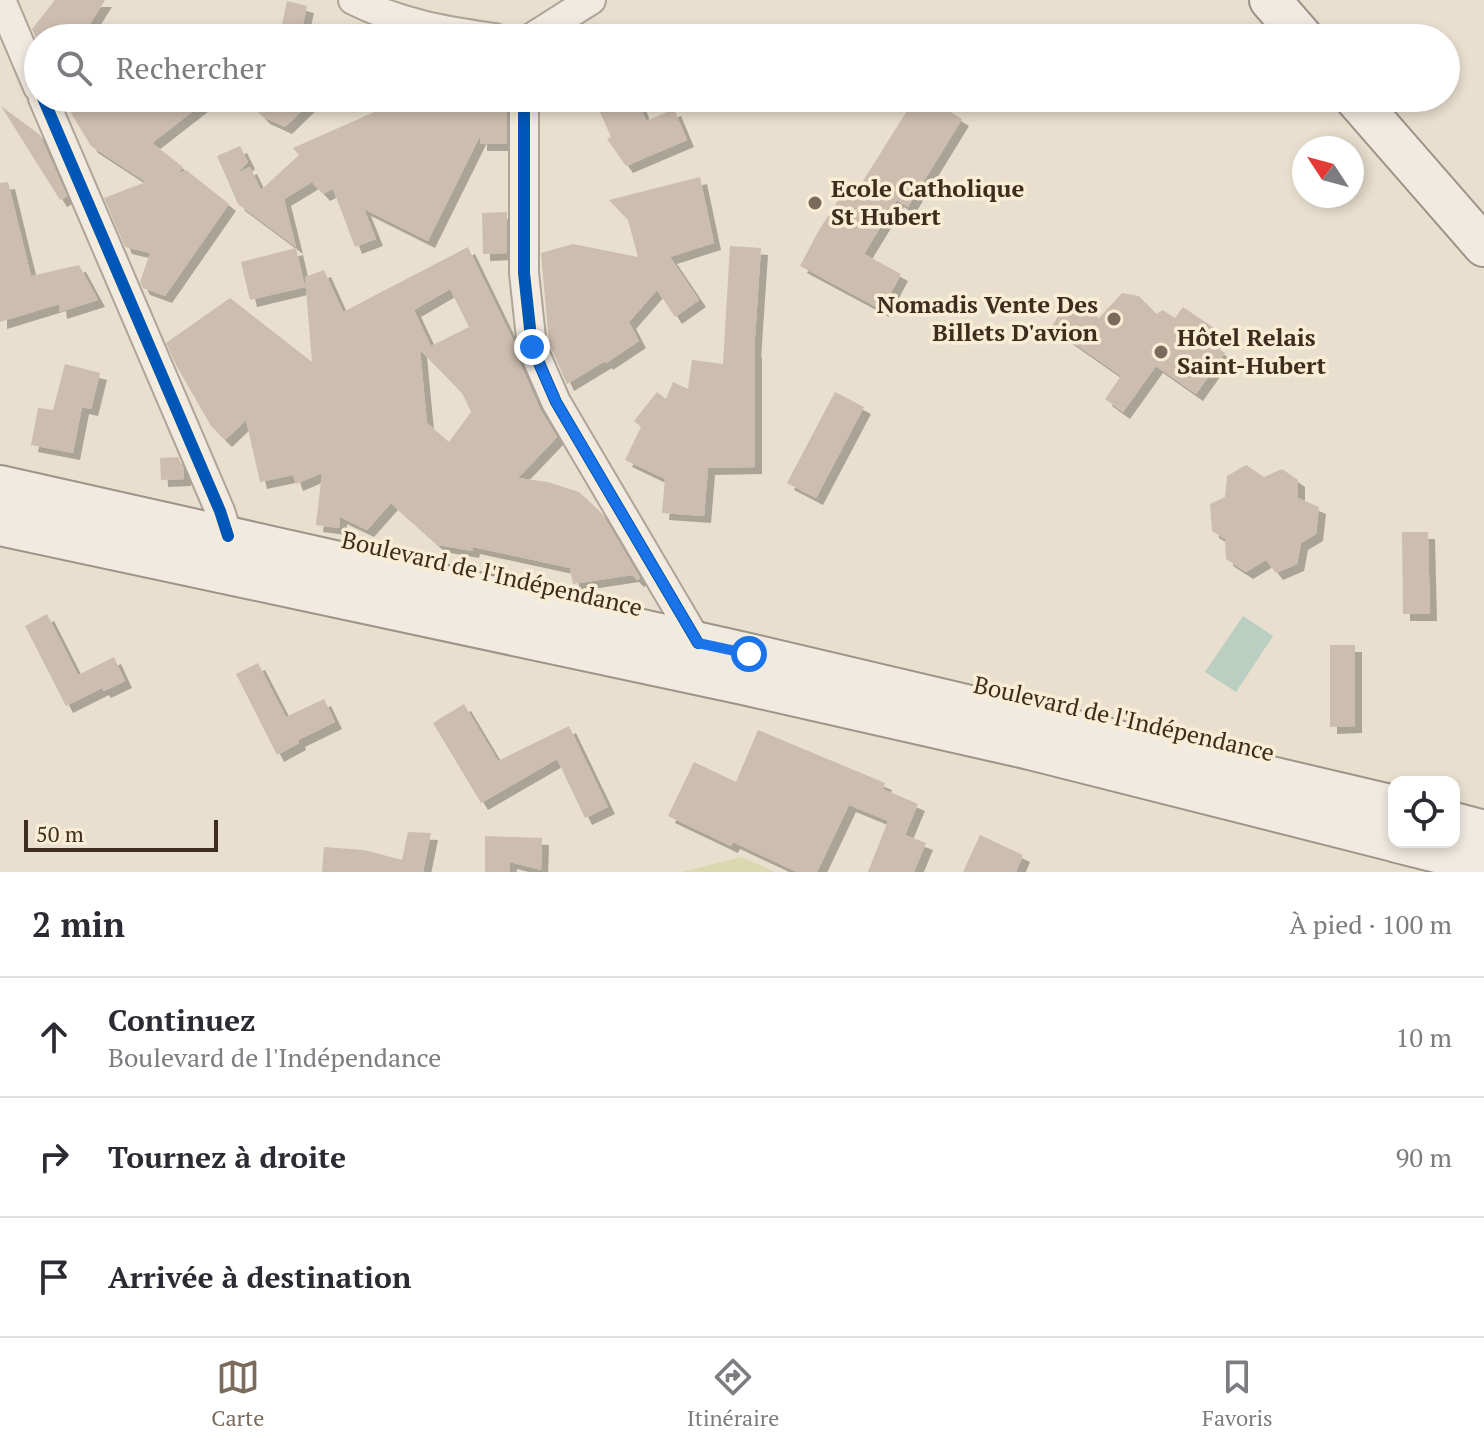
<!DOCTYPE html>
<html lang="fr">
<head>
<meta charset="utf-8">
<style>
  :root { --surface:#fff; --page:#f2f2f3; --text:#2b2b33; --muted:#7c7c81; --line:#e1e1e2; --accent:#7a6b5c }
  body { margin:0; font-family:"PT Serif",serif; background:var(--page); color:var(--text) }
  .controls { position:absolute; right:24px; bottom:24px; display:grid; overflow:hidden; border-radius:16px; box-shadow:0 4px 12px #0003 }
  .controls button { width:72px; height:72px; display:grid; place-items:center; padding:0; border:0; border-bottom:2px solid var(--line); background:var(--surface); color:var(--text); font:40px sans-serif }
  .compass { position:absolute; left:1292px; top:136px; width:72px; height:72px; border-radius:50%; background:var(--surface); box-shadow:0 4px 12px #0003; rotate:306deg }
  .scale { position:absolute; left:24px; bottom:20px; width:194px; box-sizing:border-box; padding-left:8px; border:4px solid #3e2c1e; border-top:0; font-size:22px; line-height:28px; white-space:nowrap; color:#3e2c1e; -webkit-text-stroke:6px #f9edd5; paint-order:stroke }
  .stop { position:absolute; width:24px; height:24px; margin:-18px; border:6px solid #1a73e8; border-radius:50%; background:#fff }
  .stop.end { background:#1a73e8; border-color:#fff; box-shadow:0 2px 8px #0008 }
  .list { margin:0; padding:0; list-style:none }
  h2 { display:flex; justify-content:space-between; align-items:center; height:104px; margin:0; padding:0 32px; font-size:34px }
  h2 small { font-size:26px; font-weight:400; color:var(--muted) }
  .list li { display:grid; grid-template-columns:52px 1fr auto; gap:24px; align-items:center; box-sizing:border-box; height:120px; padding:0 32px; border-top:2px solid var(--line) }
  .list b { display:block; font-size:30px; white-space:nowrap }
  .list p { margin:0; font-size:26px; white-space:nowrap; color:var(--muted) }
  .list em { font-size:26px; font-style:normal; color:var(--muted) }
  .icon { flex:none; width:44px; height:44px; fill:none; stroke:currentColor; stroke-width:2; stroke-linecap:round; stroke-linejoin:round }
  .map { position:relative; flex:none; width:1484px; height:872px; overflow:hidden }
  .search { position:absolute; background:var(--surface); box-shadow:0 4px 12px #0003; left:24px; right:24px; top:24px; height:88px; display:flex; align-items:center; gap:20px; box-sizing:border-box; padding:0 28px; border-radius:44px; color:var(--muted); font-size:30px }
  .sheet { height:464px; background:var(--surface) }
  nav { display:flex; justify-content:space-around; align-items:center; box-sizing:border-box; height:112px; border-top:2px solid var(--line); background:var(--surface); font-size:22px; color:var(--muted) }
  nav a { display:grid; justify-items:center; gap:4px }
  nav .on { color:var(--accent) }
  .map>svg:first-child { display:block }
  .green { fill:#dad8af }
  .water { fill:#bacec1 }
  .building { fill:#ccbdaf; fill-rule:evenodd; filter:url(#shadow) }
  .lines { fill:none; stroke-linecap:round; stroke-linejoin:round }
  .street-casing { stroke:#aea497; stroke-width:32 }
  .secondary-casing { stroke:#9d9387; stroke-width:44 }
  .street { stroke:#f0eae1; stroke-width:28 }
  .secondary { stroke:#f0eae1; stroke-width:40 }
  .cycleway-casing { stroke:#f9edd5; stroke-width:17 }
  .cycleway { stroke:#0057b8; stroke-width:12 }
  .route { stroke:#1a73e8; stroke-width:10 }
  .poi-dot { fill:#7a6b5c; stroke:#f9edd5; stroke-width:3 }
  .labels { text-anchor:middle; stroke-width:7; stroke-linejoin:round; paint-order:stroke }
  .poi-label { font-size:24px; font-weight:bold; fill:#3e2c1e; stroke:#f9edd5; text-anchor:start }
  .street-label { font-size:24px; fill:#3e2c1e; stroke:#f9edd5 }
</style>
</head>
<body>
<div class="map">
<svg width="1484" height="872" viewBox="0 0 1484 872">
  <defs>
    <filter id="shadow"><feDropShadow dx="7" dy="7" stdDeviation="0" flood-color="#0004"/></filter>
  </defs>
  <rect width="100%" height="100%" fill="#e8dfce"/>
  <path class="green" d="M 742,857 L 775,872 L 682,872 Z"/>
  <path class="water" d="M 1243,616 L 1273,636 L 1236,692 L 1205,672 Z"/>
  <g class="building">
    <path d="M 55,0 L 105,0 L 81,38 L 36,38 L 32,29 Z"/>
    <path d="M 287,1 L 307,6 L 300,38 L 280,35 Z"/>
    <path d="M 62,98 L 210,98 L 152,143 L 183,167 L 177,174 L 186,170 L 229,204 L 165,296 L 143,288 L 140,282 L 150,253 L 125,247 L 104,198 L 146,182 L 91,146 Z"/>
    <path d="M 245,98 L 315,98 L 285,127 L 263,117 Z"/>
    <path d="M 406,98 L 507,98 L 507,144 L 480,144 L 480,136 L 428,241 L 364,209 L 376,239 L 355,247 L 333,189 L 323,194 L 312,182 L 284,199 L 296,247 L 238,204 L 217,156 L 240,146 L 248,162 L 237,173 L 250,167 L 261,190 L 299,155 L 293,148 Z"/>
    <path d="M 613,98 L 637,98 L 646,121 L 674,109 L 687,140 L 626,166 L 607,139 L 611,137 L 597,105 Z"/>
    <path d="M 915,98 L 928,98 L 962,119 L 908,207 L 897,200 L 864,254 L 901,274 L 882,310 L 800,266 L 819,230 L 849,184 L 858,189 Z"/>
    <path d="M 1,106 L 40,135 L 67,196 L 60,200 Z"/>
    <path d="M 700,177 L 714,243 L 670,257 L 699,300 L 675,317 L 657,290 L 629,322 L 639,341 L 606,363 L 605,361 L 567,384 L 549,343 L 541,253 L 573,244 L 638,257 L 628,220 L 609,200 Z"/>
    <path d="M 8,182 L 31,276 L 79,265 L 98,300 L 60,312 L 59,304 L 0,322 L 0,183 Z"/>
    <path d="M 507,212 L 507,253 L 483,254 L 482,213 Z"/>
    <path d="M 730,246 L 761,248 L 754,352 L 755,349 L 755,467 L 708,468 L 704,516 L 662,513 L 665,479 L 625,460 L 641,427 L 634,421 L 657,392 L 666,399 L 673,382 L 688,389 L 692,360 L 723,364 Z"/>
    <path d="M 468,247 L 514,342 L 516,354 L 540,409 L 557,437 L 518,478 L 548,482 L 579,492 L 590,502 L 603,515 L 640,578 L 637,580 L 632,575 L 573,584 L 570,568 L 473,547 L 472,551 L 438,545 L 391,503 L 367,530 L 340,517 L 339,528 L 316,525 L 322,473 L 296,484 L 293,475 L 260,482 L 246,420 L 225,440 L 211,426 L 176,365 L 166,343 L 230,298 L 312,362 L 305,277 L 324,270 L 343,312 ZM 450,289 L 469,327 L 431,346 L 414,310 ZM 420,350 L 462,393 L 471,412 L 449,442 L 427,423 Z"/>
    <path d="M 296,248 L 305,287 L 250,300 L 241,262 Z"/>
    <path d="M 1122,293 L 1139,296 L 1156,314 L 1163,310 L 1175,318 L 1183,307 L 1220,332 L 1212,344 L 1225,353 L 1196,394 L 1156,366 L 1123,412 L 1105,399 L 1121,376 L 1051,327 L 1071,298 L 1099,318 Z"/>
    <path d="M 65,364 L 100,373 L 91,409 L 82,407 L 73,453 L 31,445 L 38,408 L 53,410 Z"/>
    <path d="M 835,392 L 864,407 L 816,498 L 787,483 Z"/>
    <path d="M 178,457 L 184,469 L 184,479 L 161,480 L 160,458 Z"/>
    <path d="M 1246,465 L 1264,477 L 1282,469 L 1298,480 L 1298,498 L 1319,507 L 1316,534 L 1301,543 L 1297,564 L 1276,573 L 1266,560 L 1246,572 L 1226,559 L 1225,539 L 1212,531 L 1210,504 L 1225,497 L 1227,476 Z"/>
    <path d="M 1402,532 L 1428,532 L 1430,614 L 1403,614 Z"/>
    <path d="M 47,614 L 78,675 L 114,657 L 125,681 L 104,691 L 102,688 L 66,706 L 25,626 Z"/>
    <path d="M 1330,645 L 1355,645 L 1355,726 L 1330,727 Z"/>
    <path d="M 258,663 L 286,717 L 324,699 L 335,722 L 298,740 L 299,743 L 277,755 L 236,674 Z"/>
    <path d="M 464,704 L 498,761 L 569,726 L 608,807 L 585,818 L 557,759 L 481,803 L 433,723 Z"/>
    <path d="M 758,730 L 885,783 L 883,789 L 918,804 L 905,835 L 926,843 L 914,872 L 868,872 L 888,821 L 849,805 L 817,872 L 797,872 L 733,842 L 731,846 L 668,816 L 694,762 L 736,782 Z"/>
    <path d="M 408,832 L 431,833 L 423,872 L 322,872 L 324,847 L 364,850 L 402,860 Z"/>
    <path d="M 980,835 L 1023,855 L 1016,872 L 963,872 Z"/>
    <path d="M 485,836 L 542,838 L 541,870 L 510,862 L 509,872 L 485,872 Z"/>
  </g>
  <g class="lines">
    <defs>
      <g id="street">
        <path d="M 1,0 L 38,87"/>
        <path d="M 353,0 C 399,23 444,31 495,38"/>
        <path d="M 531,38 L 591,0"/>
        <path d="M 43,98 L 220,511 L 228,536"/>
        <path d="M 524,98 L 524,273 L 532,347 L 556,402 L 698,643"/>
      </g>
      <g id="secondary">
        <path d="M 1270,0 L 1303,38"/>
        <path d="M 1355,98 L 1484,246"/>
        <path d="M 0,486 L 749,654 L 1394,806"/>
        <path d="M 0,525 L 743,684 L 1030,749 L 1394,841"/>
        <path d="M 1454,823 L 1484,831"/>
        <path d="M 1397,842 L 1484,864"/>
      </g>
    </defs>
    <use href="#street" class="street-casing"/>
    <use href="#secondary" class="secondary-casing"/>
    <use href="#street" class="street"/>
    <use href="#secondary" class="secondary"/>
    <defs>
      <g id="cycleway">
        <path d="M 43,98 L 220,511 L 228,536"/>
        <path d="M 524,98 L 524,273 L 532,347 L 556,402 L 698,643"/>
      </g>
    </defs>
    <use href="#cycleway" class="cycleway-casing"/>
    <use href="#cycleway" class="cycleway"/>
  </g>
  <g class="lines">
    <path class="route" d="M 532,347 L 556,402 L 698,643 L 749,654"/>
  </g>
  <g class="poi-dot">
    <circle cx="815" cy="203" r="8"/>
    <circle cx="1114" cy="319" r="8"/>
    <circle cx="1161" cy="352" r="8"/>
  </g>
  <g class="labels">
    <g class="poi-label">
      <text x="831" y="197">Ecole Catholique<tspan x="831" dy="28">St Hubert</tspan></text>
      <text x="1098" y="313" text-anchor="end">Nomadis Vente Des<tspan x="1098" dy="28">Billets D'avion</tspan></text>
      <text x="1177" y="346">Hôtel Relais<tspan x="1177" dy="28">Saint-Hubert</tspan></text>
    </g>
    <g class="street-label">
      <text transform="translate(492 574) rotate(13)" y="8">Boulevard de l'Indépendance</text>
      <text transform="translate(1124 719) rotate(13)" y="8">Boulevard de l'Indépendance</text>
    </g>
  </g>
</svg>
<div class="controls">
<button><svg class="icon" aria-label="locate" viewBox="0 0 24 24"><circle cx="12" cy="12" r="6"/><path d="M12 2v4M12 18v4M2 12h4M18 12h4"/></svg></button>
</div>
<svg class="compass" viewBox="-18 -18 36 36"><path d="M0-13l5 13h-10z" fill="#e53935"/><path d="M0 13l5-13h-10z" fill="#7c7c81"/></svg>
<div class="scale">50 m</div>
<div class="stop" style="left:749px;top:654px"></div>
<div class="stop end" style="left:532px;top:347px"></div>
<div class="search"><svg class="icon" aria-label="search" viewBox="0 0 24 24"><circle cx="10" cy="10" r="6"/><path d="M15 15l6 6"/></svg>Rechercher</div>
</div>
<section class="sheet">
<h2>2 min<small>À pied · 100 m</small></h2>
<ul class="list">
<li><svg class="icon" aria-label="ahead" viewBox="0 0 24 24"><path d="M12 20V5M6 11l6-6 6 6"/></svg><div><b>Continuez</b><p>Boulevard de l'Indépendance</p></div><em>10 m</em></li>
<li><svg class="icon" aria-label="right" viewBox="0 0 24 24"><path d="M7 20v-9h11M14 6l5 5-5 5"/></svg><div><b>Tournez à droite</b></div><em>90 m</em></li>
<li><svg class="icon" aria-label="arrive" viewBox="0 0 24 24"><path d="M6 21V4h12l-3 4 3 4H6"/></svg><div><b>Arrivée à destination</b></div></li>
</ul>
</section>
<nav>
<a class="on"><svg class="icon" aria-label="map" viewBox="0 0 24 24"><path d="M3 6l6-2 6 2 6-2v14l-6 2-6-2-6 2zM9 4v14M15 6v14"/></svg>Carte</a>
<a><svg class="icon" aria-label="directions" viewBox="0 0 24 24"><path d="M12 3l9 9-9 9-9-9zM9 14v-3h6M13 9l2 2-2 2"/></svg>Itinéraire</a>
<a><svg class="icon" aria-label="saved" viewBox="0 0 24 24"><path d="M7 4h10v16l-5-4-5 4z"/></svg>Favoris</a>
</nav>
</body>
</html>
